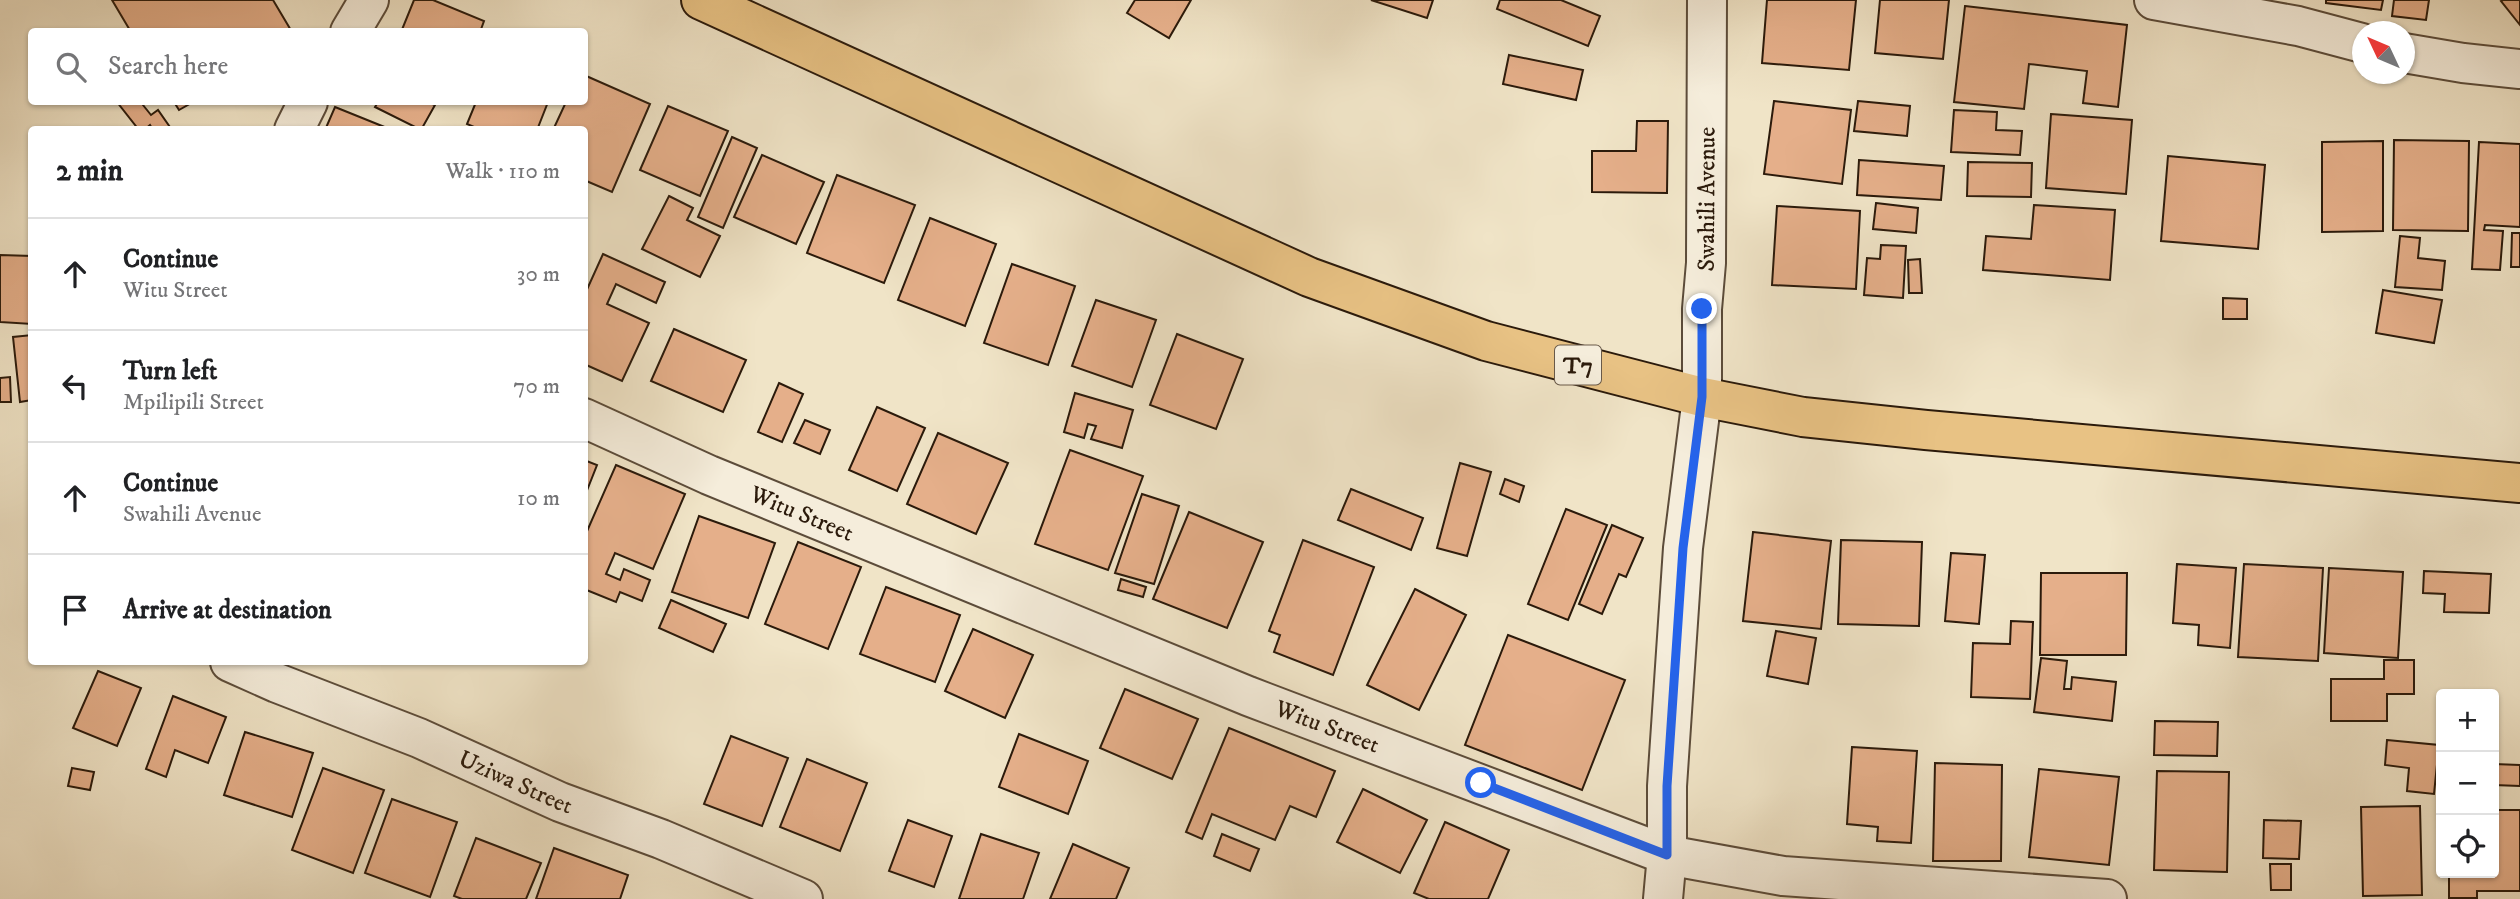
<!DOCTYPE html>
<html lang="en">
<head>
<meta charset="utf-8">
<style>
  :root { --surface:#fff; --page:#f2f2f2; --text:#202124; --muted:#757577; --line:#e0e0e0 }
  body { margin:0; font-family:"IM FELL DW Pica",serif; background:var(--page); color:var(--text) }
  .controls { position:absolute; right:21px; bottom:21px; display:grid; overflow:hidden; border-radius:7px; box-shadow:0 2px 5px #0004 }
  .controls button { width:63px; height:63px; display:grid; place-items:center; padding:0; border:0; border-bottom:2px solid var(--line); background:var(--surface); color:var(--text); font:35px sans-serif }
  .compass { position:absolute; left:2352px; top:21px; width:63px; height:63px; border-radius:50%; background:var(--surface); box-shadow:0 2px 5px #0004; rotate:314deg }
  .stop { position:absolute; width:21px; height:21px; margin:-16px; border:5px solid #2563eb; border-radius:50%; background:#fff }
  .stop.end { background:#2563eb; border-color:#fff; box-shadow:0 2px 7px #0008 }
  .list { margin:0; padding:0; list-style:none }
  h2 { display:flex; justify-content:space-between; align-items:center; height:91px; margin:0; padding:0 28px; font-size:30px }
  h2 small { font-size:23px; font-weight:400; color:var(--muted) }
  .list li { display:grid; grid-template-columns:46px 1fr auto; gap:21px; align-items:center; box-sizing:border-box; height:112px; padding:0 28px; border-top:2px solid var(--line) }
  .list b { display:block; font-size:26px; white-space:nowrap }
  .list p { margin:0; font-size:23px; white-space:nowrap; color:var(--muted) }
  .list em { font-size:23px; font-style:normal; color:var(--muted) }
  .icon { flex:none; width:38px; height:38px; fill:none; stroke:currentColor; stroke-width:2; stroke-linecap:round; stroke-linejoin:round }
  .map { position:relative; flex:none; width:2520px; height:899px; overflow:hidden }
  .search { position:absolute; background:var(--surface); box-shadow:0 2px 5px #0004; left:28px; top:28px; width:560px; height:77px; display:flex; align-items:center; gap:18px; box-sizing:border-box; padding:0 24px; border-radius:7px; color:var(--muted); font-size:26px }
  .panel { position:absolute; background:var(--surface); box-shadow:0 2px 5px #0004; left:28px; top:126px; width:560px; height:539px; border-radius:7px }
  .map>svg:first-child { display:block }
  .building { fill:#e5af8a; stroke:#2b1a0b; stroke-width:2 }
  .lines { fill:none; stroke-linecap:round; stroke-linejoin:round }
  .street-casing { stroke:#5c4c3a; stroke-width:42 }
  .highway-casing { stroke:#2b1a0b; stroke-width:42 }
  .street { stroke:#f5eddb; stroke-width:38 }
  .highway { stroke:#e8c284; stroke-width:38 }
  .route { stroke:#2563eb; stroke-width:9 }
  .labels { text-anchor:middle; stroke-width:5; stroke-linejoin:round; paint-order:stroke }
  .shield { fill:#f5eddb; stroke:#685949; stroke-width:2 }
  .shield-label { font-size:23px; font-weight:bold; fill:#2b1a0b }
  .street-label { font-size:24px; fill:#2b1a0b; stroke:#f5eddb }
</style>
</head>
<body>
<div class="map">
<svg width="2520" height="899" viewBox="0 0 2520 899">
  <rect width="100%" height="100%" fill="#f0e4c7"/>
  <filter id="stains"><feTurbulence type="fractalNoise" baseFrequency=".00286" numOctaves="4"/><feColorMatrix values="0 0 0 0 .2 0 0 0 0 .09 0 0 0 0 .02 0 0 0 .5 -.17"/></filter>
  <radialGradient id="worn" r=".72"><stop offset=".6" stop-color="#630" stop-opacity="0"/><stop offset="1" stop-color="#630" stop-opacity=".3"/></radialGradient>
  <g class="building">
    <path d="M 112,0 L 273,0 L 292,32 L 131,32 Z"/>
    <path d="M 414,0 L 433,0 L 484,21 L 480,32 L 401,32 Z"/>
    <path d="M 1135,0 L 1191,0 L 1169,38 L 1127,13 Z"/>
    <path d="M 1371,0 L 1433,0 L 1427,18 Z"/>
    <path d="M 1500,0 L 1561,0 L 1600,16 L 1588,46 L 1497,9 Z"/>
    <path d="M 1767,0 L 1856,0 L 1849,70 L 1762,63 Z"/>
    <path d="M 1880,0 L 1949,0 L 1943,59 L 1875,53 Z"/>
    <path d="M 2326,0 L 2383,0 L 2381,10 L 2326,3 Z"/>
    <path d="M 2394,0 L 2429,0 L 2426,20 L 2392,16 Z"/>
    <path d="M 2503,0 L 2520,0 L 2520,25 L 2501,1 Z"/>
    <path d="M 1965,6 L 2127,25 L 2118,107 L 2083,103 L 2087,71 L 2029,64 L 2024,109 L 1954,102 Z"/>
    <path d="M 1509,55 L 1583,70 L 1576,100 L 1503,84 Z"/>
    <path d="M 584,75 L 650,104 L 612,192 L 584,180 L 584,130 L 553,130 L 566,102 L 584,102 Z"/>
    <path d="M 1774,101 L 1851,110 L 1842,184 L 1764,174 Z"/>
    <path d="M 1858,101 L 1910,106 L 1907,136 L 1854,131 Z"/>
    <path d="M 117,102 L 147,102 L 143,105 L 151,115 L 158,110 L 172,130 L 153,130 L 150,125 L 144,130 L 139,130 Z"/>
    <path d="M 174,102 L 193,102 L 179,110 Z"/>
    <path d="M 378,102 L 427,102 L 435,105 L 421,130 L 375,107 Z"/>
    <path d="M 476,102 L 548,102 L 537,130 L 481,130 L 467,124 Z"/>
    <path d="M 668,106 L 728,131 L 700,196 L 640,170 Z"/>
    <path d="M 335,107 L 392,130 L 325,130 Z"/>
    <path d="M 1954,110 L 1997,112 L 1996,130 L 2022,131 L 2020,155 L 1951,152 Z"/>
    <path d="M 2051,114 L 2132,120 L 2126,194 L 2046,188 Z"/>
    <path d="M 1637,121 L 1668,121 L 1667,193 L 1592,192 L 1592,151 L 1636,151 Z"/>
    <path d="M 732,137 L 757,148 L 723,228 L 698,217 Z"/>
    <path d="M 2394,140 L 2469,141 L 2468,231 L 2393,230 Z"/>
    <path d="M 2383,141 L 2383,231 L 2322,232 L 2322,142 Z"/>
    <path d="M 2479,142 L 2520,144 L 2520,227 L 2485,225 L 2484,230 L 2503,231 L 2500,270 L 2472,269 Z"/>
    <path d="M 762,155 L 824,182 L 796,244 L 734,217 Z"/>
    <path d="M 2168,156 L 2265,165 L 2258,249 L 2161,241 Z"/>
    <path d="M 1859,160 L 1944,166 L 1941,200 L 1857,195 Z"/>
    <path d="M 1968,162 L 2032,163 L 2031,197 L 1967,196 Z"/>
    <path d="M 837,175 L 915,205 L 884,283 L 807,253 Z"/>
    <path d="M 669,196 L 693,208 L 687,220 L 720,236 L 700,277 L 642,249 Z"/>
    <path d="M 1876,203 L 1918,208 L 1916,233 L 1873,229 Z"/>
    <path d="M 2034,205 L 2115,210 L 2110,280 L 1983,270 L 1986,236 L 2031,239 Z"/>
    <path d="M 1777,206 L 1860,211 L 1856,289 L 1772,285 Z"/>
    <path d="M 930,218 L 996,244 L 965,326 L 898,300 Z"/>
    <path d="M 2512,233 L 2520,233 L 2520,267 L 2511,267 Z"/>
    <path d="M 2400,236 L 2420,238 L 2418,258 L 2445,261 L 2442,290 L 2395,287 Z"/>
    <path d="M 1881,245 L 1906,246 L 1903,298 L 1864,295 L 1867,258 L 1880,259 Z"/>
    <path d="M 603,254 L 665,282 L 656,303 L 616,284 L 607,304 L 649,323 L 622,381 L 584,364 L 584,296 Z"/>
    <path d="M 0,255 L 32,256 L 32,324 L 0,322 Z"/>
    <path d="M 1920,259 L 1922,293 L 1909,293 L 1908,260 Z"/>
    <path d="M 1012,264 L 1075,286 L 1048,365 L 984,343 Z"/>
    <path d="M 2383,290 L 2442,300 L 2434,343 L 2376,333 Z"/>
    <path d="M 2223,298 L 2247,299 L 2247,319 L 2223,319 Z"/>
    <path d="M 1096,300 L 1156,320 L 1132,387 L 1072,366 Z"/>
    <path d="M 674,329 L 746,360 L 723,412 L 651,381 Z"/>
    <path d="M 1177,334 L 1243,359 L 1216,429 L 1150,405 Z"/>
    <path d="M 32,335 L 32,400 L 20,402 L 13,337 Z"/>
    <path d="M 10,377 L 11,402 L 0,402 L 0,378 Z"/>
    <path d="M 779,383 L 803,394 L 782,442 L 758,432 Z"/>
    <path d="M 1075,393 L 1133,410 L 1122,448 L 1091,439 L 1096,426 L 1088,424 L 1084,438 L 1064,432 Z"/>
    <path d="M 877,407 L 925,428 L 897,491 L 849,470 Z"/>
    <path d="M 805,420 L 830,430 L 820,454 L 794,443 Z"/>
    <path d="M 938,433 L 1008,463 L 976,534 L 907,504 Z"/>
    <path d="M 1070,450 L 1143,476 L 1108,570 L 1035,544 Z"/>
    <path d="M 584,460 L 597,465 L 584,498 Z"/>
    <path d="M 1460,463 L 1491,472 L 1467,556 L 1437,548 Z"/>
    <path d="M 616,465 L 685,494 L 653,569 L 615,553 L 606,574 L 620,580 L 624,569 L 650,580 L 642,601 L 620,592 L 616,602 L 584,589 L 584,538 Z"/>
    <path d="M 1505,479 L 1524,486 L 1519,502 L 1500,494 Z"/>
    <path d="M 1351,489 L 1423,518 L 1411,550 L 1338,520 Z"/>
    <path d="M 1142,494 L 1179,506 L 1154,584 L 1115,573 Z"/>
    <path d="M 1566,509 L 1607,525 L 1568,620 L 1528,604 Z"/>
    <path d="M 1189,512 L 1263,542 L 1227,628 L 1153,599 Z"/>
    <path d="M 699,516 L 775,543 L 748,618 L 672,592 Z"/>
    <path d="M 1612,525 L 1643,538 L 1626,577 L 1619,574 L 1602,614 L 1579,604 Z"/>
    <path d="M 1753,532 L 1831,541 L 1821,629 L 1743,621 Z"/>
    <path d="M 1303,540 L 1374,567 L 1333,675 L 1274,652 L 1280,635 L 1269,631 Z"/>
    <path d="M 1841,540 L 1922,542 L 1919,626 L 1838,624 Z"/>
    <path d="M 798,542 L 861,567 L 828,649 L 765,624 Z"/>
    <path d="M 1951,553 L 1985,555 L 1979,624 L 1945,621 Z"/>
    <path d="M 2177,564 L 2236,568 L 2230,648 L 2198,645 L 2199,625 L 2173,623 Z"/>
    <path d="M 2244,564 L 2323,568 L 2318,661 L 2238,657 Z"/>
    <path d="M 2329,568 L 2403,572 L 2398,658 L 2324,653 Z"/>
    <path d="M 2424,571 L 2491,574 L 2489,613 L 2444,612 L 2445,594 L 2423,593 Z"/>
    <path d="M 2041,573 L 2127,573 L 2126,655 L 2040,655 Z"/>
    <path d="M 1121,579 L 1146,587 L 1143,597 L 1118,590 Z"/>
    <path d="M 886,587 L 960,615 L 935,682 L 860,654 Z"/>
    <path d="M 1415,589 L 1466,615 L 1419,710 L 1367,685 Z"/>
    <path d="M 671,600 L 726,624 L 713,652 L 659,628 Z"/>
    <path d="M 2011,621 L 2033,622 L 2030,699 L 1971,697 L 1973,643 L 2010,644 Z"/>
    <path d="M 973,629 L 1033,655 L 1005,718 L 945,691 Z"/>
    <path d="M 1776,631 L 1816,638 L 1808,684 L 1767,676 Z"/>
    <path d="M 1508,635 L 1625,680 L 1582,790 L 1465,745 Z"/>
    <path d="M 2041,658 L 2067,661 L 2064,689 L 2071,689 L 2072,677 L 2116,682 L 2112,721 L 2034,712 Z"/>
    <path d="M 2384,660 L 2414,660 L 2414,694 L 2387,694 L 2387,721 L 2331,721 L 2331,679 L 2384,679 Z"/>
    <path d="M 98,671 L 141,688 L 117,746 L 73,728 Z"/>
    <path d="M 1125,689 L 1198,719 L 1172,779 L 1100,748 Z"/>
    <path d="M 173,696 L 226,717 L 208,763 L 175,750 L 166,777 L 146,769 Z"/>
    <path d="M 2155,721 L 2218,722 L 2217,756 L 2154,755 Z"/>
    <path d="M 1229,728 L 1335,771 L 1316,817 L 1290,806 L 1275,840 L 1212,814 L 1202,839 L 1186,832 Z"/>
    <path d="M 245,732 L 313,753 L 292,817 L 224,795 Z"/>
    <path d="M 1019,734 L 1088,761 L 1068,814 L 999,787 Z"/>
    <path d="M 731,736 L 788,758 L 762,826 L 704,804 Z"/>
    <path d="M 2387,740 L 2439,745 L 2434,794 L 2407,791 L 2409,768 L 2385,765 Z"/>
    <path d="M 1852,747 L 1917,751 L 1911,843 L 1877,841 L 1878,827 L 1847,824 Z"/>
    <path d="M 807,759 L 867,783 L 840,851 L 780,827 Z"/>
    <path d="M 1935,763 L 2002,765 L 2001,861 L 1933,861 Z"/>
    <path d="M 2494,764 L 2520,765 L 2520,786 L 2494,785 Z"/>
    <path d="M 72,768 L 94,772 L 90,790 L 68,786 Z"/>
    <path d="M 323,768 L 384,790 L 353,873 L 292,850 Z"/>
    <path d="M 2039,769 L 2119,777 L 2109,865 L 2029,857 Z"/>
    <path d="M 2157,771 L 2229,772 L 2227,872 L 2154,870 Z"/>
    <path d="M 1363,789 L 1427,820 L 1400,873 L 1337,842 Z"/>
    <path d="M 392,799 L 457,822 L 430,897 L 365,873 Z"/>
    <path d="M 2420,806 L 2422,895 L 2363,896 L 2361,807 Z"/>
    <path d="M 2494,810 L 2520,810 L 2520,891 L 2477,891 L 2477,898 L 2449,898 L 2449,873 L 2494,873 Z"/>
    <path d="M 908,820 L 952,836 L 934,887 L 889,871 Z"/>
    <path d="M 2264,820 L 2301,821 L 2299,859 L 2263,858 Z"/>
    <path d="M 1445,822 L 1509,850 L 1488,899 L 1429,899 L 1414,893 Z"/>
    <path d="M 981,834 L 1039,853 L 1023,899 L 959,899 Z"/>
    <path d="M 1222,834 L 1259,849 L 1250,871 L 1214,856 Z"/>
    <path d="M 476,838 L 541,863 L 526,899 L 462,899 L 454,896 Z"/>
    <path d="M 1073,844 L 1129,868 L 1116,899 L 1050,899 Z"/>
    <path d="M 554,848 L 628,875 L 620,899 L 536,899 Z"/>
    <path d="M 2270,864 L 2291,864 L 2291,890 L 2271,890 Z"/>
  </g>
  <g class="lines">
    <defs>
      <g id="street">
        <path d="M 2154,0 L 2298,26 L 2362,43"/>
        <path d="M 350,32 L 369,0"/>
        <path d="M 2404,53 L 2463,63 L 2520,69"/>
        <path d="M 294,130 L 308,102"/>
        <path id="s1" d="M 584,418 L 709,475 L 1248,696 L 1667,855 L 1783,876 L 2107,899"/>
        <path id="s2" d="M 230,662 L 277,683 L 419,738 L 560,802 L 661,839 L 803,899"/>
        <path id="s3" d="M 1663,899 L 1667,855 L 1667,786 L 1683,548 L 1702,397 L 1702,309 L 1706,263 L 1707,0"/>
      </g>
      <path id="highway" d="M 701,0 L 1309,277 L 1486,341 L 1702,397 L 1803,417 L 1926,430 L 2520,483"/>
    </defs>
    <use href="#street" class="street-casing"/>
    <use href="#highway" class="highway-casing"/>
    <use href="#street" class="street"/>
    <use href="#highway" class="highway"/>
  </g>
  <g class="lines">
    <path class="route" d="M 1481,783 L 1667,855 L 1667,786 L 1683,548 L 1702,397 L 1702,309"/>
  </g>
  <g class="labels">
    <rect class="shield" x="1555" y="345.5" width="46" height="39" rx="5"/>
    <g class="shield-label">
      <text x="1578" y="373">T7</text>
    </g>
    <g class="street-label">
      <text dy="8" stroke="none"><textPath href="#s3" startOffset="702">Swahili Avenue</textPath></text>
      <text dy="8" stroke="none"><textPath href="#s1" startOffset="238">Witu Street</textPath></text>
      <text dy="8" stroke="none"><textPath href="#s1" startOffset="805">Witu Street</textPath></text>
      <text dy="8" stroke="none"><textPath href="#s2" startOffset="310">Uziwa Street</textPath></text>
    </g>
  </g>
  <rect width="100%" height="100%" filter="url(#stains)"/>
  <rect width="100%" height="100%" fill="url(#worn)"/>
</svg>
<div class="controls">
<button>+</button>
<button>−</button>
<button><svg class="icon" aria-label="locate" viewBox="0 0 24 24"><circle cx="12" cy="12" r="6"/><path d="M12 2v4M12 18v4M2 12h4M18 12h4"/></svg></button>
</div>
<svg class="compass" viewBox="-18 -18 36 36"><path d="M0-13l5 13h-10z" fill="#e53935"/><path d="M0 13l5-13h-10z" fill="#757577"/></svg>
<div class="stop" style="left:1481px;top:783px"></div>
<div class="stop end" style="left:1702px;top:309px"></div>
<div class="search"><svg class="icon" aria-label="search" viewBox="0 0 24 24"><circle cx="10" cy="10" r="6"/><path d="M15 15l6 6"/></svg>Search here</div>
<section class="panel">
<h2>2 min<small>Walk · 110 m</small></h2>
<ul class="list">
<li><svg class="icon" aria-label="ahead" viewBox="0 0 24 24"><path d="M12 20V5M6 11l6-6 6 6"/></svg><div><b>Continue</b><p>Witu Street</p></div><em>30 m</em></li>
<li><svg class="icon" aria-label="left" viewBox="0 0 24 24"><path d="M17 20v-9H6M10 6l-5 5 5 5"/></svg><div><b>Turn left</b><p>Mpilipili Street</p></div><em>70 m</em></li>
<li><svg class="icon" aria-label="ahead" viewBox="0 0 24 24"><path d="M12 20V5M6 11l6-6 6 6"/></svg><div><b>Continue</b><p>Swahili Avenue</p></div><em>10 m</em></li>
<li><svg class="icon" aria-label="arrive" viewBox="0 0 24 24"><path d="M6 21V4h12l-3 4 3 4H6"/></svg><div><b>Arrive at destination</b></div></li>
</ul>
</section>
</div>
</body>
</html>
